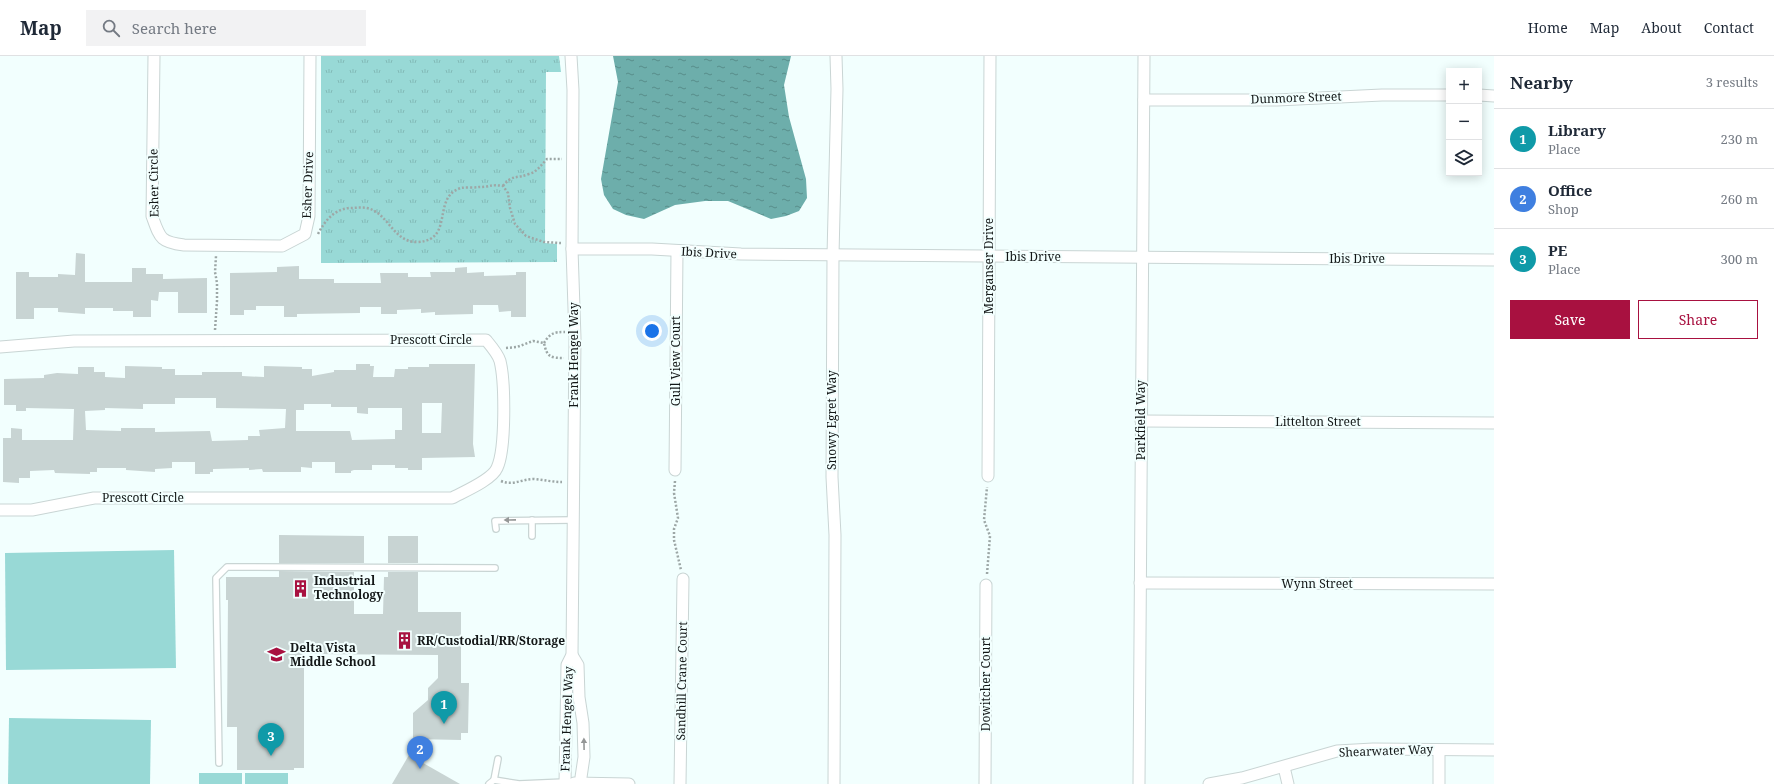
<!DOCTYPE html>
<html lang="en">
<head>
<meta charset="utf-8">
<style>
  :root { --surface:#fff; --page:#f2f2f3; --text:#1f2937; --muted:#747a83; --line:#e0e1e3; --accent:#a81140 }
  body { margin:0; font-family:"Noto Serif",serif; background:var(--page); color:var(--text) }
  .controls { position:absolute; right:12px; top:12px; display:grid; overflow:hidden; border-radius:0px; box-shadow:0 2px 10px #0003 }
  .controls button { width:36px; height:36px; display:grid; place-items:center; padding:0; border:0; border-bottom:1px solid var(--line); background:var(--surface); color:var(--text); font:20px sans-serif }
  .you { position:absolute; left:652px; top:275px; width:14px; height:14px; margin:-10px; border:3px solid #fff; border-radius:50%; background:#1a73e8; box-shadow:0 0 0 6px #1a73e833 }
  .badge { display:grid; place-items:center; width:26px; height:26px; border-radius:50%; background:var(--accent); color:#fff; font-size:13px; font-weight:700 }
  .pin { position:absolute; translate:-50% -33px; filter:drop-shadow(0 1px 2px #0008) }
  .pin::after { content:''; position:absolute; top:21px; width:14px; height:12px; background:inherit; clip-path:polygon(0 0,100% 0,50% 100%) }
  .list { margin:0; padding:0; list-style:none }
  h2 { display:flex; justify-content:space-between; align-items:center; height:52px; margin:0; padding:0 16px; font-size:17px }
  h2 small { font-size:13px; font-weight:400; color:var(--muted) }
  .list li { display:grid; grid-template-columns:26px 1fr auto; gap:12px; align-items:center; box-sizing:border-box; height:60px; padding:0 16px; border-top:1px solid var(--line) }
  .list b { display:block; font-size:15px; white-space:nowrap }
  .list p { margin:0; font-size:13px; white-space:nowrap; color:var(--muted) }
  .list em { font-size:13px; font-style:normal; color:var(--muted) }
  .actions { display:flex; gap:8px; padding:12px 16px }
  .actions a { flex:1; padding:9px 0; border:1px solid var(--accent); border-radius:0px; text-align:center; font-size:14px; color:var(--accent) }
  .actions .main { background:var(--accent); color:#fff }
  .icon { flex:none; width:22px; height:22px; fill:none; stroke:currentColor; stroke-width:2; stroke-linecap:round; stroke-linejoin:round }
  .map { position:relative; flex:none; width:1494px; height:728px; overflow:hidden }
  header { display:flex; align-items:center; gap:24px; box-sizing:border-box; height:56px; padding:0 20px; background:var(--surface); border-bottom:1px solid var(--line) }
  header strong { font-size:19px }
  nav { display:flex; gap:22px; margin-inline-start:auto; font-size:14px }
  .search { width:280px; height:36px; background:var(--page); display:flex; align-items:center; gap:10px; box-sizing:border-box; padding:0 14px; border-radius:0px; color:var(--muted); font-size:15px }
  main { display:flex }
  aside { flex:1; background:var(--surface) }
  .map>svg:first-child { display:block }
  .green { fill:#98d9d6 }
  .park { fill:url(#park-tufts) }
  .water { fill:url(#water-ripples) }
  .building { fill:#c8d4d3; fill-rule:evenodd }
  .lines { fill:none; stroke-linecap:round; stroke-linejoin:round }
  .service-casing { stroke:#c9d5d4; stroke-width:8 }
  .minor-casing { stroke:#c9d5d4; stroke-width:13 }
  .path { stroke:#9da7a6; stroke-width:2.5; stroke-dasharray:2 2; stroke-linecap:butt }
  .service { stroke:#fff; stroke-width:5.5 }
  .minor { stroke:#fff; stroke-width:11 }
  .oneway { fill:#959797 }
  .labels { text-anchor:middle; stroke-width:4; stroke-linejoin:round; paint-order:stroke }
  .street-label { font-size:12px; fill:#131717; stroke:#f2fffe }
  .poi-label { font-size:12px; font-weight:bold; fill:#131717; stroke:#f2fffe; text-anchor:start }
</style>
</head>
<body>
<header>
<strong>Map</strong>
<div class="search"><svg class="icon" aria-label="search" viewBox="0 0 24 24"><circle cx="10" cy="10" r="6"/><path d="M15 15l6 6"/></svg>Search here</div>
<nav><a>Home</a><a>Map</a><a>About</a><a>Contact</a></nav>
</header>
<main>
<div class="map">
<svg width="1494" height="728" viewBox="0 0 1494 728">
  <defs>
    <pattern id="park-tufts" width="24" height="20" patternUnits="userSpaceOnUse"><rect width="24" height="20" fill="#98d9d6"/><path d="M3 7l-1-3M5 7V3M7 7l1-3M15 17l-1-3M17 17v-4M19 17l1-3" fill="none" stroke="#82bab7"/></pattern>
    <pattern id="water-ripples" width="26" height="14" patternUnits="userSpaceOnUse"><rect width="26" height="14" fill="#6daeab"/><path d="M2 4q2-2 4 0t4 0M15 11q2-2 4 0t4 0" fill="none" stroke="#588d8a"/></pattern>
  </defs>
  <rect width="100%" height="100%" fill="#f2fffe"/>
  <g class="green">
    <path d="M 174,494 L 176,612 L 6,614 L 5,497 Z"/>
    <path d="M 9,662 L 151,664 L 150,728 L 8,728 Z"/>
    <rect x="199" y="717" width="43" height="11"/>
    <rect x="245" y="717" width="43" height="11"/>
  </g>
  <path class="park" d="M 321,0 L 559,0 L 561,16 L 546,16 L 545,187 L 557,188 L 557,206 L 321,207 Z"/>
  <path class="water" d="M 613,0 L 791,0 L 784,29 L 789,61 L 806,123 L 807,142 L 799,155 L 786,160 L 771,163 L 728,145 L 705,145 L 675,149 L 644,163 L 626,159 L 613,153 L 604,139 L 601,123 L 618,26 Z"/>
  <g class="building">
    <path d="M 76,197 L 85,198 L 85,226 L 132,226 L 132,212 L 146,212 L 146,218 L 163,218 L 163,223 L 207,222 L 207,257 L 178,257 L 178,236 L 159,236 L 158,245 L 151,244 L 151,261 L 133,261 L 133,255 L 113,255 L 113,252 L 85,252 L 85,258 L 58,256 L 58,252 L 34,252 L 34,263 L 16,263 L 16,216 L 29,216 L 29,221 L 58,221 L 58,218 L 75,219 Z"/>
    <path d="M 299,210 L 299,223 L 334,223 L 334,227 L 381,227 L 380,217 L 408,217 L 408,221 L 431,221 L 430,216 L 455,216 L 455,212 L 467,211 L 467,217 L 484,216 L 484,220 L 516,219 L 516,216 L 526,216 L 526,261 L 511,261 L 511,255 L 499,256 L 498,249 L 473,249 L 473,258 L 435,259 L 435,256 L 421,257 L 421,253 L 397,254 L 397,258 L 381,258 L 381,251 L 360,251 L 360,257 L 297,258 L 297,261 L 284,261 L 284,250 L 256,250 L 256,254 L 244,254 L 244,259 L 230,259 L 230,217 L 277,216 L 277,211 Z"/>
    <path d="M 356,308 L 370,308 L 370,310 L 374,310 L 373,321 L 394,321 L 395,313 L 408,313 L 408,311 L 429,311 L 429,308 L 475,308 L 473,388 L 475,401 L 422,402 L 422,414 L 408,414 L 408,412 L 395,412 L 395,409 L 372,409 L 372,414 L 354,414 L 351,415 L 351,417 L 335,417 L 335,406 L 312,406 L 312,412 L 301,411 L 301,416 L 263,416 L 262,413 L 249,414 L 249,412 L 213,413 L 213,416 L 210,416 L 210,418 L 195,418 L 195,406 L 172,406 L 172,412 L 155,413 L 155,416 L 126,414 L 126,412 L 97,412 L 97,416 L 90,416 L 90,418 L 55,417 L 54,414 L 30,415 L 30,422 L 19,422 L 19,427 L 3,426 L 3,382 L 11,382 L 11,372 L 22,373 L 22,384 L 73,384 L 74,353 L 26,352 L 26,355 L 16,355 L 16,349 L 4,349 L 4,323 L 44,322 L 44,319 L 57,317 L 78,318 L 78,311 L 94,311 L 94,316 L 105,316 L 105,321 L 125,322 L 125,310 L 162,311 L 162,313 L 175,313 L 175,319 L 202,319 L 202,316 L 242,316 L 242,320 L 264,321 L 264,310 L 302,311 L 302,313 L 312,313 L 312,320 L 334,316 L 334,314 L 356,314 ZM 175,342 L 216,342 L 216,352 L 286,353 L 285,372 L 259,374 L 260,380 L 248,380 L 248,384 L 212,385 L 210,375 L 155,376 L 155,372 L 121,372 L 121,375 L 86,374 L 85,355 L 105,354 L 105,352 L 143,353 L 143,348 L 175,348 ZM 422,347 L 442,347 L 441,377 L 422,377 ZM 304,348 L 331,348 L 331,351 L 357,351 L 357,357 L 368,358 L 368,352 L 402,352 L 402,374 L 395,374 L 395,383 L 352,384 L 350,375 L 296,375 L 296,354 L 304,354 Z"/>
    <path d="M 279,479 L 364,480 L 364,507 L 279,507 Z"/>
    <rect x="388" y="480" width="30" height="27"/>
    <path d="M 279,515 L 354,516 L 354,558 L 383,558 L 384,521 L 388,521 L 388,516 L 418,516 L 418,556 L 461,556 L 461,627 L 469,627 L 468,677 L 461,677 L 461,684 L 413,683 L 413,657 L 428,644 L 428,632 L 438,622 L 438,599 L 304,598 L 304,712 L 294,712 L 294,714 L 237,714 L 237,671 L 227,671 L 228,544 L 226,544 L 226,521 L 279,521 Z"/>
    <path d="M 409,699 L 460,728 L 392,728 Z"/>
  </g>
  <g class="lines">
    <defs>
      <g id="service">
        <path d="M 496,473 L 495,465 L 572,464"/>
        <path d="M 532,480 L 532,464"/>
        <path d="M 219,707 L 216,522 L 227,511 L 495,512"/>
        <path d="M 494,724 L 498,703"/>
        <path d="M 489,728 L 494,724 L 519,728 L 565,726"/>
      </g>
      <g id="minor">
        <path d="M 154,0 L 152,160 C 160,182 160,186 184,189 L 282,190 L 305,178 L 309,160 L 310,0"/>
        <path d="M 1479,39 L 1494,40"/>
        <path d="M 1144,44 L 1277,44 L 1382,39 L 1449,39"/>
        <path d="M 572,193 L 652,193 L 741,198 L 1494,204"/>
        <path d="M 0,291 L 74,285 L 486,284 C 491,290 498,298 500,305 C 505,325 506,393 497,412 C 492,424 463,436 452,442 L 94,442 L 32,454 L 0,454"/>
        <path d="M 1141,365 L 1494,367"/>
        <path d="M 675,414 L 677,195"/>
        <path d="M 988,420 L 990,0"/>
        <path d="M 1140,527 L 1494,528"/>
        <path d="M 572,599 L 578,609 L 579,641 L 583,667 L 584,701 L 580,728"/>
        <path d="M 1284,711 L 1288,728"/>
        <path d="M 574,727 L 629,728"/>
        <path d="M 565,728 L 567,609 L 572,599 L 575,282 L 572,193 L 573,34 L 571,0"/>
        <path d="M 680,728 L 683,523"/>
        <path d="M 834,728 L 835,479 L 832,421 L 833,199 L 837,33 L 836,0"/>
        <path d="M 985,728 L 986,529"/>
        <path d="M 1139,728 L 1144,0"/>
        <path d="M 1209,728 L 1242,722 L 1337,695 L 1373,693 L 1494,694"/>
        <path d="M 1439,728 L 1439,694"/>
      </g>
    </defs>
    <use href="#service" class="service-casing"/>
    <use href="#minor" class="minor-casing"/>
    <g class="path">
      <path d="M 503,130 C 512,118 517,123 529,118 C 537,116 541,109 547,103 L 562,103"/>
      <path d="M 318,178 C 325,165 333,154 349,152 C 355,152 361,151 367,152 C 389,157 393,187 418,186 C 455,184 431,141 461,132 C 466,131 474,132 479,131 C 490,131 491,128 503,130 L 508,137 L 510,152 L 515,168 L 526,180 L 544,186 L 561,187"/>
      <path d="M 215,274 L 217,245 L 217,227 L 215,216 L 216,200"/>
      <path d="M 544,287 C 550,277 554,276 565,276"/>
      <path d="M 506,292 L 517,291 L 533,285 L 544,287 C 547,301 550,302 564,302"/>
      <path d="M 501,425 C 513,430 522,423 534,423 C 544,424 553,426 562,426"/>
      <path d="M 675,425 L 674,437 L 678,462 L 674,473 L 674,484 L 681,514"/>
      <path d="M 987,518 L 990,480 L 984,464 L 987,431"/>
    </g>
    <use href="#service" class="service"/>
    <use href="#minor" class="minor"/>
  </g>
  <defs><path id="oneway-solid" d="M-6-.8H1V-3.2L6.5 0L1 3.2V.8H-6Z"/></defs>
  <g class="oneway">
    <use href="#oneway-solid" transform="translate(510 464) rotate(179)"/>
    <use href="#oneway-solid" transform="translate(584 688) rotate(-91)"/>
  </g>
  <defs>
    <symbol id="building-bare" viewBox="-9 -9 18 18"><path d="M-4-6H4V6H1V3H-1V6H-4ZM-2.5-4.3h1.7v1.8h-1.7ZM.8-4.3h1.7v1.8H.8ZM-2.5-1h1.7V.8h-1.7ZM.8-1h1.7V.8H.8Z" fill="#a81140" stroke="#f2fffe" stroke-width="2.5" paint-order="stroke"/></symbol>
    <symbol id="school-bare" viewBox="-9 -9 18 18"><path d="M0-5L7-2L0 1L-7-2ZM-4 1L0 2.5L4 1V4Q0 6-4 4Z" fill="#a81140" stroke="#f2fffe" stroke-width="2.5" paint-order="stroke"/></symbol>
  </defs>
  <g fill-rule="evenodd">
    <use href="#building-bare" x="288" y="520" width="25" height="25"/>
    <use href="#building-bare" x="392" y="572" width="25" height="25"/>
    <use href="#school-bare" x="264" y="586" width="25" height="25"/>
  </g>
  <g class="labels">
    <g class="street-label">
      <text transform="translate(1296 42) rotate(-2)" y="4">Dunmore Street</text>
      <text transform="translate(154 127) rotate(-91)" y="4">Esher Circle</text>
      <text transform="translate(308 129) rotate(-88)" y="4">Esher Drive</text>
      <text transform="translate(709 197) rotate(3)" y="4">Ibis Drive</text>
      <text x="1033" y="205">Ibis Drive</text>
      <text x="1357" y="207">Ibis Drive</text>
      <text transform="translate(989 210) rotate(-90)" y="4">Merganser Drive</text>
      <text x="431" y="288">Prescott Circle</text>
      <text transform="translate(574 299) rotate(-90)" y="4">Frank Hengel Way</text>
      <text transform="translate(676 305) rotate(-90)" y="4">Gull View Court</text>
      <text transform="translate(832 364) rotate(-90)" y="4">Snowy Egret Way</text>
      <text transform="translate(1141 364) rotate(-90)" y="4">Parkfield Way</text>
      <text x="1318" y="370">Littelton Street</text>
      <text x="143" y="446">Prescott Circle</text>
      <text x="1317" y="532">Wynn Street</text>
      <text transform="translate(682 625) rotate(-89)" y="4">Sandhill Crane Court</text>
      <text transform="translate(986 628) rotate(-90)" y="4">Dowitcher Court</text>
      <text transform="translate(567 663) rotate(-88)" y="4">Frank Hengel Way</text>
      <text transform="translate(1386 695) rotate(-2)" y="4">Shearwater Way</text>
    </g>
    <g class="poi-label">
      <text x="314" y="529">Industrial<tspan x="314" dy="14">Technology</tspan></text>
      <text x="417" y="589">RR/Custodial/RR/Storage</text>
      <text x="290" y="596">Delta Vista<tspan x="290" dy="14">Middle School</tspan></text>
    </g>
  </g>
</svg>
<div class="controls">
<button>+</button>
<button>−</button>
<button><svg class="icon" aria-label="layers" viewBox="0 0 24 24"><path d="M12 4l9 5-9 5-9-5zM3 14l9 5 9-5"/></svg></button>
</div>
<div class="you"></div>
<div class="pin badge" style="left:444px;top:668px;background:#0f9aa8">1</div>
<div class="pin badge" style="left:420px;top:713px;background:#3f7fe0">2</div>
<div class="pin badge" style="left:271px;top:700px;background:#0f9aa8">3</div>
</div>
<aside>
<h2>Nearby<small>3 results</small></h2>
<ul class="list">
<li><span class="badge" style="background:#0f9aa8">1</span><div><b>Library</b><p>Place</p></div><em>230 m</em></li>
<li><span class="badge" style="background:#3f7fe0">2</span><div><b>Office</b><p>Shop</p></div><em>260 m</em></li>
<li><span class="badge" style="background:#0f9aa8">3</span><div><b>PE</b><p>Place</p></div><em>300 m</em></li>
</ul>
<div class="actions"><a class="main">Save</a><a>Share</a></div>
</aside>
</main>
</body>
</html>
